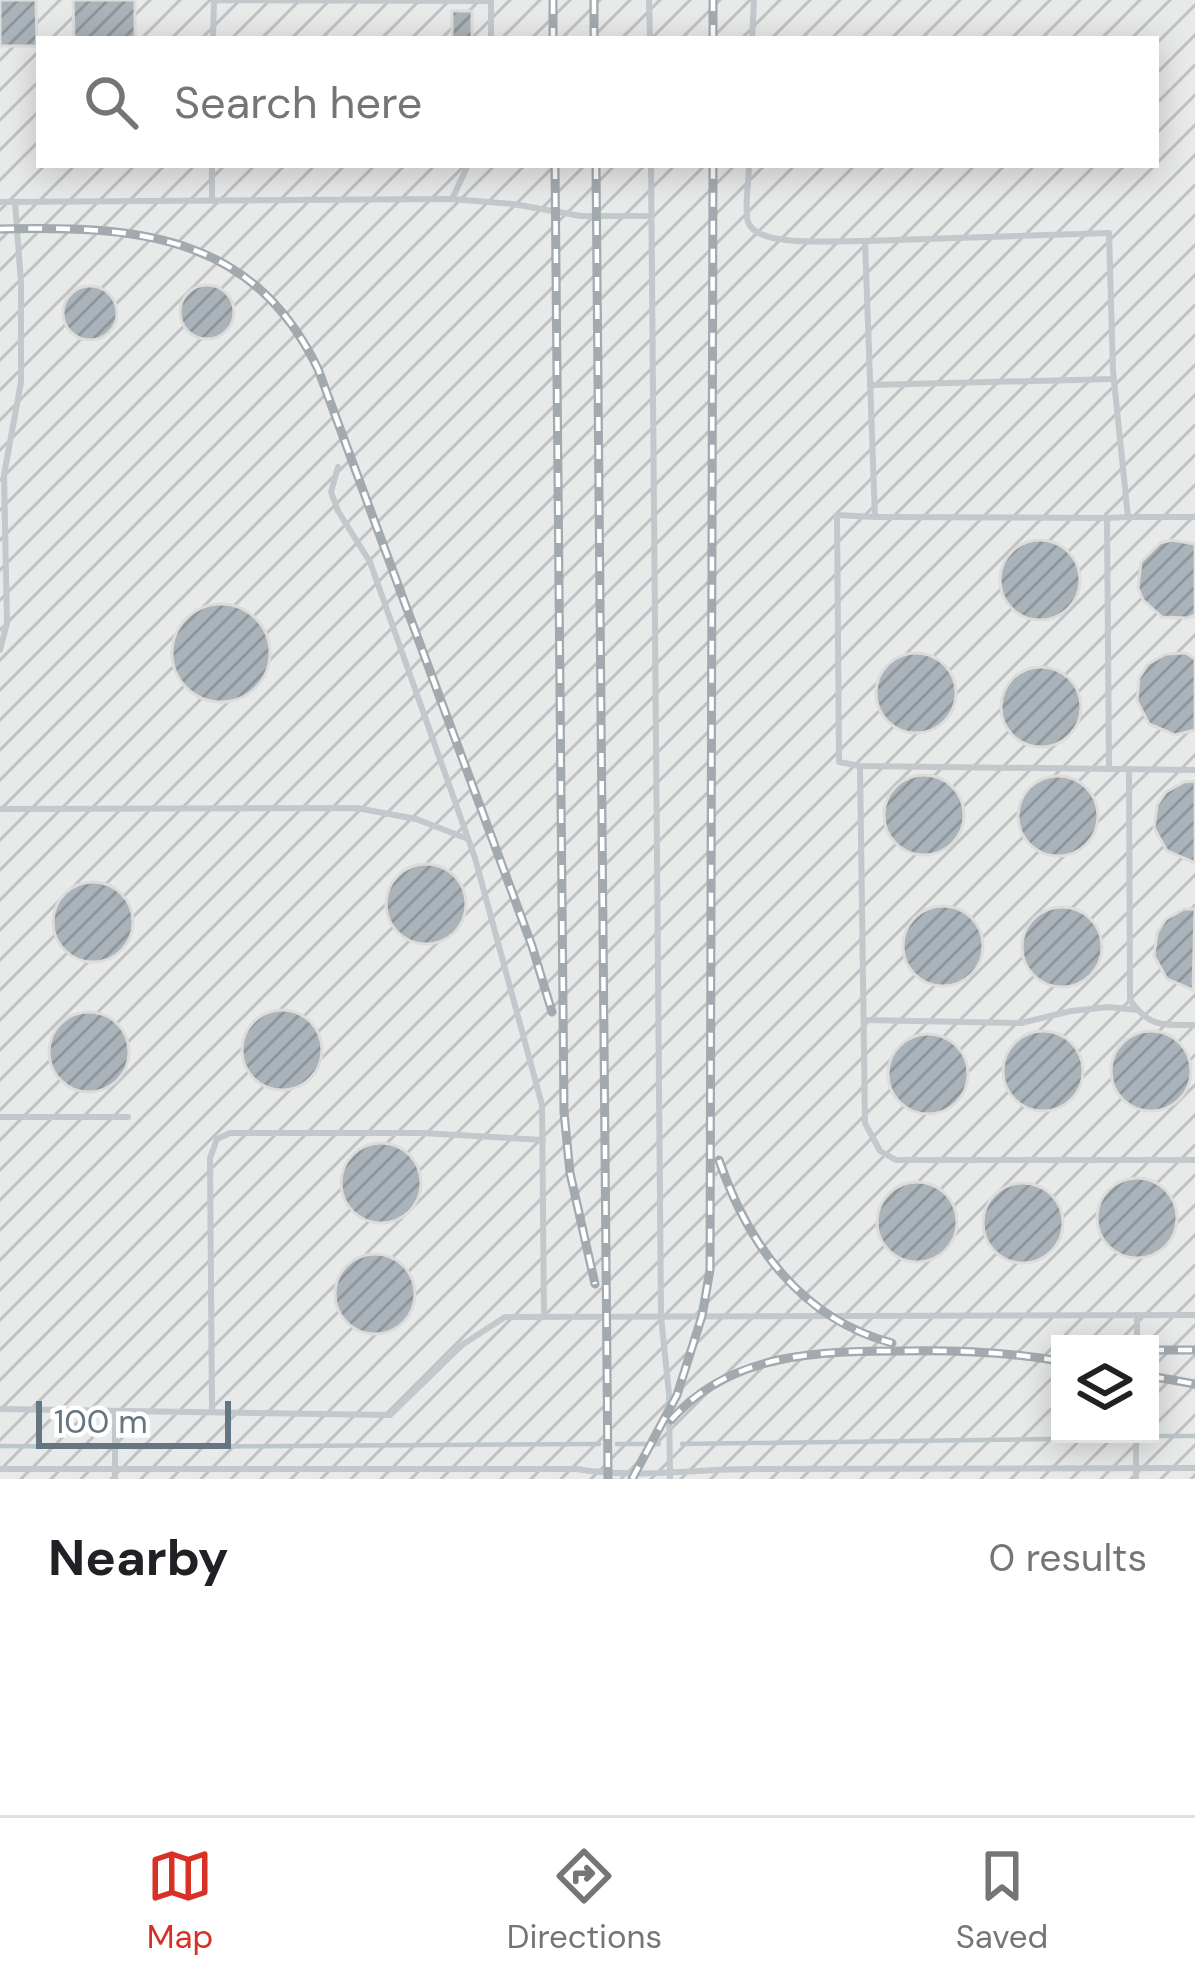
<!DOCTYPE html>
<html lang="en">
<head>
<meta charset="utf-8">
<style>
  :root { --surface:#fff; --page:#f2f2f2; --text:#202124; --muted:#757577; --line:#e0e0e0; --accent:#d93025 }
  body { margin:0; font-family:"DM Sans",sans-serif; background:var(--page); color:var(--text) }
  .controls { position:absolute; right:36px; bottom:36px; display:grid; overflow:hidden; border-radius:0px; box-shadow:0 6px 30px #0003 }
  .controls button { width:108px; height:108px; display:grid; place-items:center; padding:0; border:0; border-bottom:3px solid var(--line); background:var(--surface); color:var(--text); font:60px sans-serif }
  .scale { position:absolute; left:36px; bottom:30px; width:195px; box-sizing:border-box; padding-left:12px; border:6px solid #657683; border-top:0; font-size:33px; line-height:42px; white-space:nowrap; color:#657683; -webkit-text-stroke:9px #fff; paint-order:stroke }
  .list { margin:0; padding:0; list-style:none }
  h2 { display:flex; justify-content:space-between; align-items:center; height:156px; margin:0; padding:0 48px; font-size:51px }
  h2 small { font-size:39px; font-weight:400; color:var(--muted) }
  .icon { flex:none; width:66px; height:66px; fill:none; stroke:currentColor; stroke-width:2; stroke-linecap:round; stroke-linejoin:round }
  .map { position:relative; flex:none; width:1195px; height:1479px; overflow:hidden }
  .search { position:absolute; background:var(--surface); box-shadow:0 6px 30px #0003; left:36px; right:36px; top:36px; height:132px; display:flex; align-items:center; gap:30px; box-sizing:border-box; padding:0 42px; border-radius:0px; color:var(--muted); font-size:45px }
  .sheet { height:336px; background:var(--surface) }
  nav { display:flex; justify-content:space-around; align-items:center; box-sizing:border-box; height:168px; border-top:3px solid var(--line); background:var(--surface); font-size:33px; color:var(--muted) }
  nav a { display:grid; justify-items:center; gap:6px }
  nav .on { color:var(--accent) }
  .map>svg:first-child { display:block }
  .industrial { fill:url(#industrial-furrows); fill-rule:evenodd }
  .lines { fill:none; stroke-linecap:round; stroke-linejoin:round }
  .stream { stroke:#bbc7cb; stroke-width:4.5 }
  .building { fill:url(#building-hatch); stroke:#dcdcda; stroke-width:3 }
  .service { stroke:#c3c8cc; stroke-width:6 }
  .rail-casing { stroke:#a2aab0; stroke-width:9 }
  .rail { stroke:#fff; stroke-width:4.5; stroke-dasharray:14; stroke-linecap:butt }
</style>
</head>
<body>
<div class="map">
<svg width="1195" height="1479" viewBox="0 0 1195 1479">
  <defs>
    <pattern id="industrial-furrows" width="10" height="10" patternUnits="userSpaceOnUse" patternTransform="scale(3)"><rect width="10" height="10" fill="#e8e9e9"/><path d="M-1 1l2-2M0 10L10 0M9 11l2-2" fill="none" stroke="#c0c1c2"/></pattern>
    <pattern id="building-hatch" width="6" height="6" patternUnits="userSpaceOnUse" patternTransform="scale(3)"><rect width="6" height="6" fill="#aab3b9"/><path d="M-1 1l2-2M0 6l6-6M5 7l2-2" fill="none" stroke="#8e969c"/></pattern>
  </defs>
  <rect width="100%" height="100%" fill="#fafaf8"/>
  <path class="industrial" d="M 0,0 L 1195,0 L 1195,1479 L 0,1479 ZM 39,39 L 1156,39 L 1156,165 L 39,165 ZM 1060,1344 L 1150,1344 L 1150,1434 L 1060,1434 Z"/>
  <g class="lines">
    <g class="stream">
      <path d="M 1161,1436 L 1195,1436"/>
      <path d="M 617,1444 L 659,1444"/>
      <path d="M 682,1444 L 1118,1438"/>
      <path d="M 0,1446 L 98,1447"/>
      <path d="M 134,1447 L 599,1444"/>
    </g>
  </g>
  <g class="building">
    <path d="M 0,0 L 36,0 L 37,46 L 0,46 Z"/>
    <path d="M 73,0 L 135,0 L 135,39 L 74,39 Z"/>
    <rect x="452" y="11" width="20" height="28"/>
    <circle cx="207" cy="312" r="27"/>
    <circle cx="90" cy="313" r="27"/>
    <path d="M 1172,540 L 1195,544 L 1195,615 L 1188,618 L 1162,617 L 1143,600 L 1138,588 L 1141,562 L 1160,543 Z"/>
    <circle cx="1040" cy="580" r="40"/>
    <circle cx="221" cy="653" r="49"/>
    <path d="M 1186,653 L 1195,659 L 1195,730 L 1175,735 L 1149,724 L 1137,701 L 1139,678 L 1148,664 L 1166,654 Z"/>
    <circle cx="916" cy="693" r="40"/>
    <circle cx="1041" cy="707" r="40"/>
    <circle cx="924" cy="815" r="40"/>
    <circle cx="1058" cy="816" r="40"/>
    <path d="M 1195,781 L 1195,862 L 1193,862 L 1167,851 L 1154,828 L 1157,805 L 1166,792 L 1184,782 Z"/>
    <circle cx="426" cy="904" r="40"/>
    <circle cx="93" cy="922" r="40"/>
    <circle cx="943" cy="946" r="40"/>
    <circle cx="1062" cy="947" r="40"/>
    <path d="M 1184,909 L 1195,909 L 1193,990 L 1167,979 L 1154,956 L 1157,933 L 1166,919 Z"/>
    <circle cx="282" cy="1050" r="40"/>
    <circle cx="89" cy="1052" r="40"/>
    <circle cx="1151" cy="1071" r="40"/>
    <circle cx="1043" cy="1071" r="40"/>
    <circle cx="928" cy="1074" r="40"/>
    <circle cx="381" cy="1183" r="40"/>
    <circle cx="1137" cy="1218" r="40"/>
    <circle cx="917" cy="1222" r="40"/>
    <circle cx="1023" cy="1223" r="40"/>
    <circle cx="375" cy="1294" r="40"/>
  </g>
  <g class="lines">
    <g class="service">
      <path d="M 649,0 L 650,39"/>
      <path d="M 213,39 L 214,0 L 491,1"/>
      <path d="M 491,39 L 491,0"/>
      <path d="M 752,39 L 754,0"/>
      <path d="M 651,165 L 661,1316 L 669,1394 L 670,1479"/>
      <path d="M 749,165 C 749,181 744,207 748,222 C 757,249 840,240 865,241"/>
      <path d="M 452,199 L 468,165"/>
      <path d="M 212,201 L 212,165"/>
      <path d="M 0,202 L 452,199 L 513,204 L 581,216 L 651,216"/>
      <path d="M 870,385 L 1113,379"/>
      <path d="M 338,467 L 331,492 L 338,511 L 370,562 L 475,858 L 542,1105 L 544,1316"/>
      <path d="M 877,517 L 1107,518"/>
      <path d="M 1195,517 L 1128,517 L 1113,371 L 1109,233 L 865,241 L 875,517 L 837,515 L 839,762 L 860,766 L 865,1123 L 880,1151 L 896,1160 L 1195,1160"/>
      <path d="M 0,650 L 7,623 L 4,475 L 21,382 L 21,283 L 15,202"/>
      <path d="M 860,766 L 1195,770"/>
      <path d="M 1109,769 L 1107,518 L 1128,517"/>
      <path d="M 1129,769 L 1130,1000 C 1150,1028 1163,1025 1195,1025"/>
      <path d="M 0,809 L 357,808 L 416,819 L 468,839"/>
      <path d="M 864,1020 L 1021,1023 L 1071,1011 L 1109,1007 L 1138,1010"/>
      <path d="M 0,1117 L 128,1117"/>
      <path d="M 1137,1315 L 1137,1344"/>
      <path d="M 0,1409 L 390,1415 L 462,1345 L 505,1317 L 1195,1315"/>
      <path d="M 212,1411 L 210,1158 L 217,1139 L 230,1133 L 422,1133 L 543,1140"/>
      <path d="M 115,1412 L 115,1479"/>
      <path d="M 0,1469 L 577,1469 C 633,1479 694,1469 752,1469 C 899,1469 1047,1469 1195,1468"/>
      <path d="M 1136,1479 L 1136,1434"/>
    </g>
    <defs>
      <g id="rail">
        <path d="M 553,0 L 553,39"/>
        <path d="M 594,0 L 594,39"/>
        <path d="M 713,39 L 713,0"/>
        <path d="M 555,165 L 564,1112 L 570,1173 L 595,1284"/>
        <path d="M 596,165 L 608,1479"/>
        <path d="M 0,229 C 134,226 252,232 318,369 L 532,946 L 552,1012"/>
        <path d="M 719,1160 C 748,1245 802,1319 892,1343"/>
        <path d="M 1150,1350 L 1195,1350"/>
        <path d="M 1150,1376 L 1195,1384"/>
        <path d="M 671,1420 C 731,1352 820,1351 903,1351 C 956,1350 1007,1352 1060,1361"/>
        <path d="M 632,1479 L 677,1395 L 702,1316 L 710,1270 L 713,165"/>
      </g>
    </defs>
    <use href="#rail" class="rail-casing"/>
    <use href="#rail" class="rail"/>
  </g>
</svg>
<div class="controls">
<button><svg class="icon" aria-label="layers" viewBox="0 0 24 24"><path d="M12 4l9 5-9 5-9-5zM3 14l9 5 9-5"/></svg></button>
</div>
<div class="scale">100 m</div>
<div class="search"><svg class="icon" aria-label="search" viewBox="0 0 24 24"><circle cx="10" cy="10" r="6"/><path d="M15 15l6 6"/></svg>Search here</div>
</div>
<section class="sheet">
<h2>Nearby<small>0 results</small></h2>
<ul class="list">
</ul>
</section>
<nav>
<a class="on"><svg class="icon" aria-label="map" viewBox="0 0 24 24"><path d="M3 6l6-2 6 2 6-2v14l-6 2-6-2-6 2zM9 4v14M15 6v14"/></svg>Map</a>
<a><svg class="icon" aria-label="directions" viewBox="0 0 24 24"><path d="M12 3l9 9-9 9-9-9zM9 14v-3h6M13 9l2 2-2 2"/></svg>Directions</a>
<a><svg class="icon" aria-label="saved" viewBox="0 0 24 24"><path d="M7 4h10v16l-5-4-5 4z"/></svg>Saved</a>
</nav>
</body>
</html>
